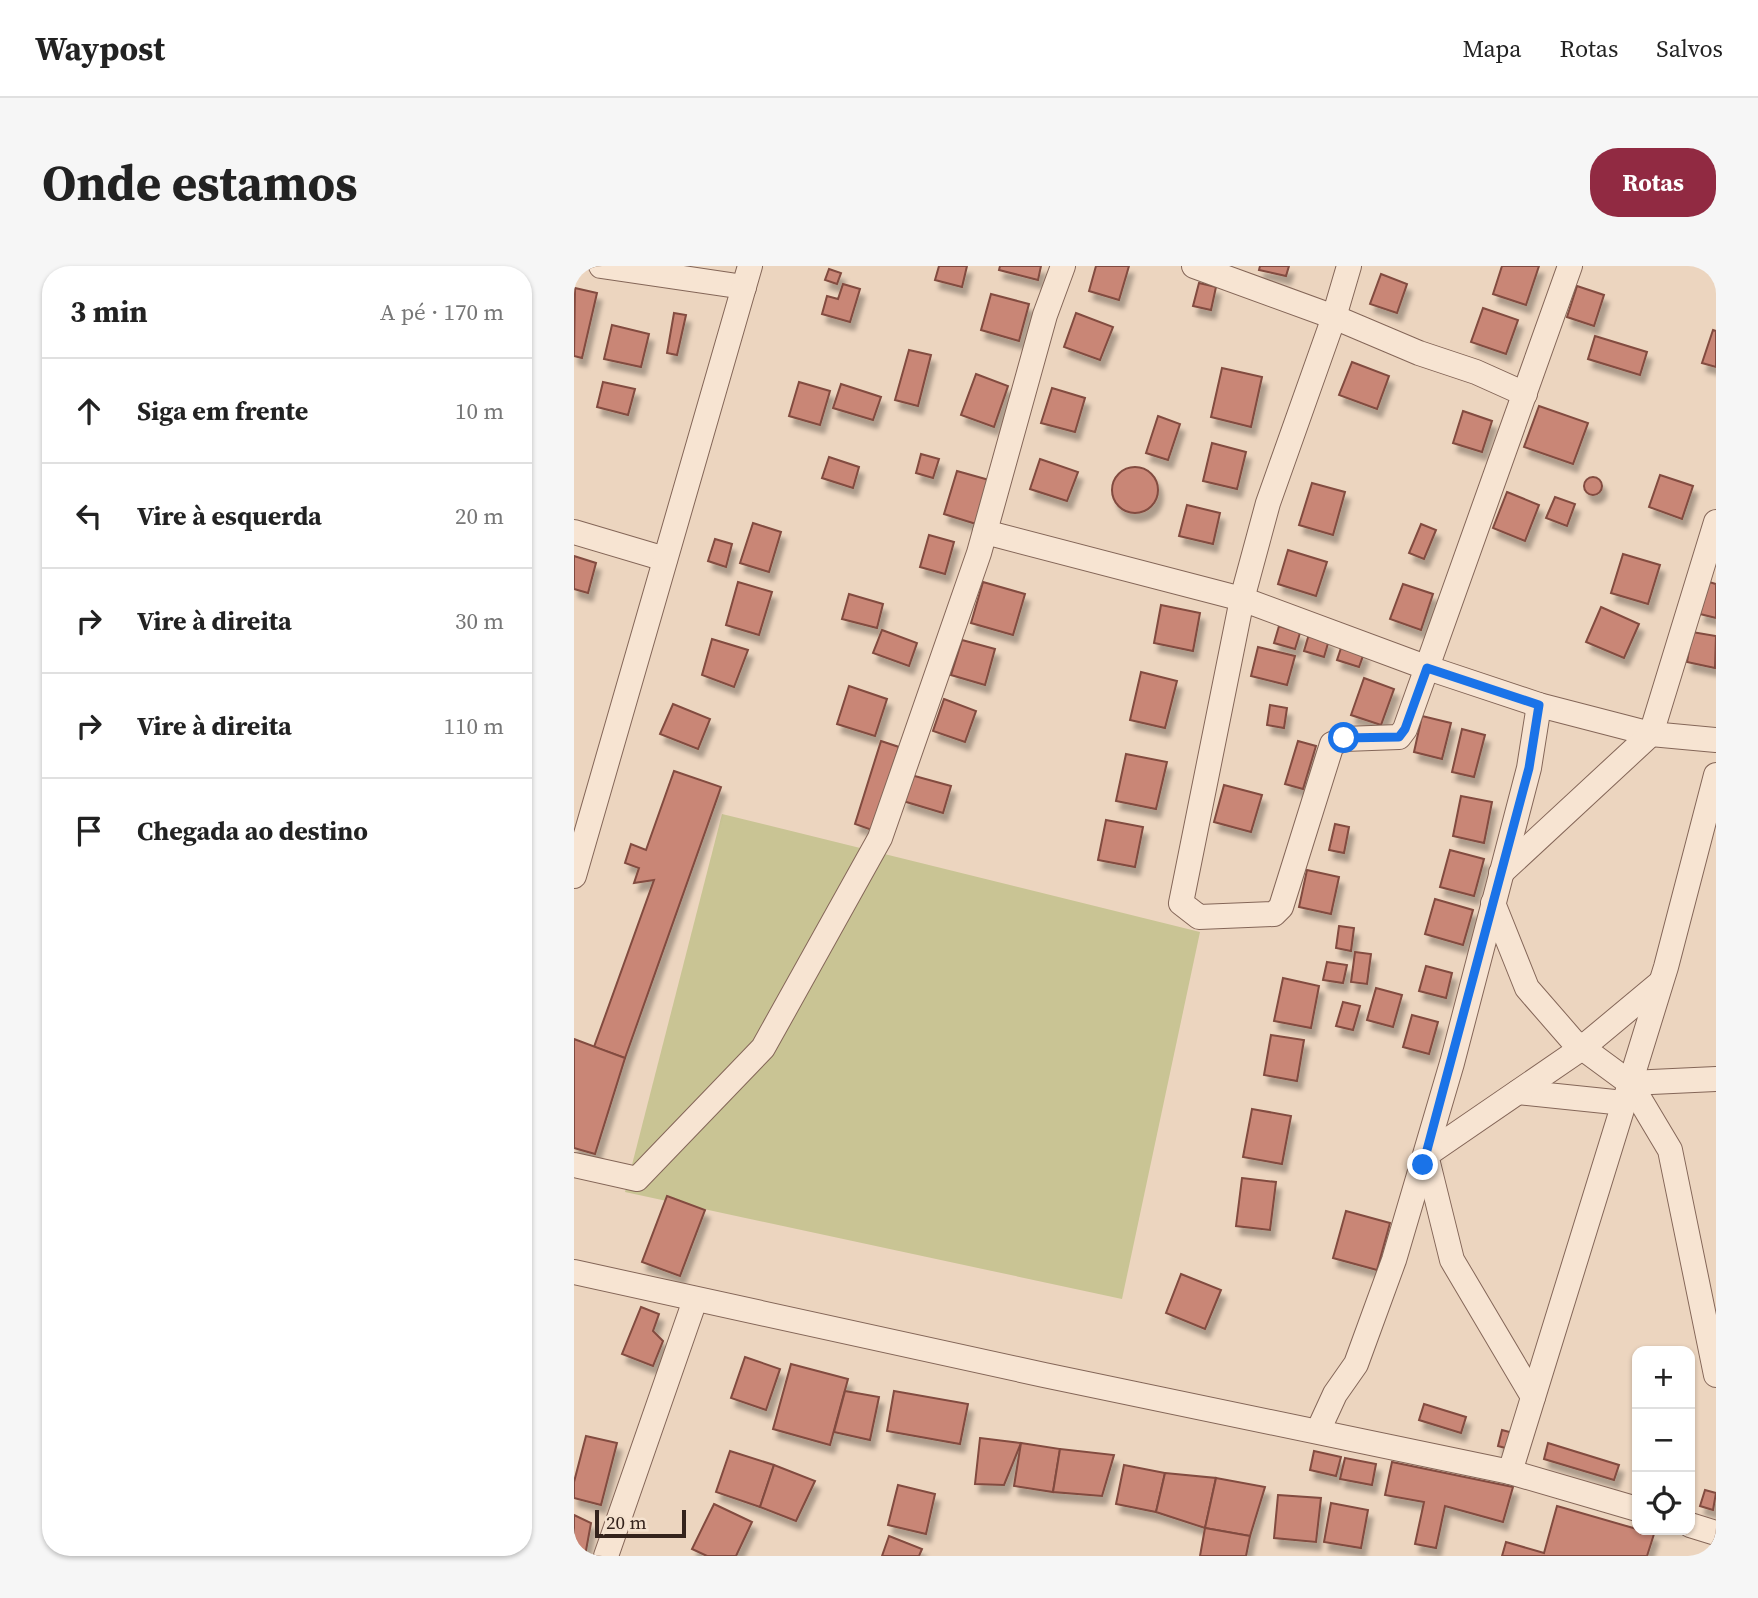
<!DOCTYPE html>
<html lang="pt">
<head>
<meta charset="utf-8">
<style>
  :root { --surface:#fff; --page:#f6f6f6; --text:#222; --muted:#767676; --line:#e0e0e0; --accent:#912a42 }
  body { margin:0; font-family:"Source Serif 4",serif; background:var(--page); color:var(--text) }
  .controls { position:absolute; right:21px; bottom:21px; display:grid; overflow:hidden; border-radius:14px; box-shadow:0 2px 5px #0004 }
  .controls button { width:63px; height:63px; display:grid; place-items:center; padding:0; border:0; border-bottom:2px solid var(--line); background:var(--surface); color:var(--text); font:35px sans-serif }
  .scale { position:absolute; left:21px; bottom:18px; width:91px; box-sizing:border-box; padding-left:7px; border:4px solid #34231c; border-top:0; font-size:19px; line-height:24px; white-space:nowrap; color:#34231c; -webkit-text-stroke:5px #f4e1ce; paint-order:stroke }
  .stop { position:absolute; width:21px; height:21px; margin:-16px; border:5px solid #1a73e8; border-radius:50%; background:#fff }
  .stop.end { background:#1a73e8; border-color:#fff; box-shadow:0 2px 7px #0008 }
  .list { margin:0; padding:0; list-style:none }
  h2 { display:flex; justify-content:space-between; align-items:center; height:91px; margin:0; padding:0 28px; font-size:30px }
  h2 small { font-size:23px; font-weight:400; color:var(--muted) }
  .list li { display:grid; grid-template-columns:46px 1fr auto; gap:21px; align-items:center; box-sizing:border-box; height:105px; padding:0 28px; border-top:2px solid var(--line) }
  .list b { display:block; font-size:26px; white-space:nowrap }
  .list em { font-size:23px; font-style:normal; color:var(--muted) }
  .icon { flex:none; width:38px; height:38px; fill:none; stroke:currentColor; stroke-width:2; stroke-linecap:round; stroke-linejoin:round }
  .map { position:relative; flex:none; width:1142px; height:1290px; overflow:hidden; border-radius:28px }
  header { display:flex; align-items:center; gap:42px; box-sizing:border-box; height:98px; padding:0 35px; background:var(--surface); border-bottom:2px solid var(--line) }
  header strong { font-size:33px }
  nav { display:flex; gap:38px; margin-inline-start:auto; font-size:24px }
  .intro { display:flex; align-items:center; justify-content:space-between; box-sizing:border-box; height:168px; padding:0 42px }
  h1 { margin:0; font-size:49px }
  .button { padding:18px 32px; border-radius:28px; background:var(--accent); color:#fff; font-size:24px; font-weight:700 }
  main { display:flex; gap:42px; padding:0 42px }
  aside { flex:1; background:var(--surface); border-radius:28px; box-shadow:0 2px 5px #0004 }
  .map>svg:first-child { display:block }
  .green { fill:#c9c494 }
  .building { fill:#c98676; stroke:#824b3f; stroke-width:2; filter:url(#shadow) }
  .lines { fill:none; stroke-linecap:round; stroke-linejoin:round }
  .minor-casing { stroke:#846658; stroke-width:26 }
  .minor { stroke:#f7e4d2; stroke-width:24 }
  .route { stroke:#1a73e8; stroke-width:9 }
</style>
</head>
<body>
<header>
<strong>Waypost</strong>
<nav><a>Mapa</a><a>Rotas</a><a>Salvos</a></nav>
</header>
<div class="intro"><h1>Onde estamos</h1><a class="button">Rotas</a></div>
<main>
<aside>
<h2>3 min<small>A pé · 170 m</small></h2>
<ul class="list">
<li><svg class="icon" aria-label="ahead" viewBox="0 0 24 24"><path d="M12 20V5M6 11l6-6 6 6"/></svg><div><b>Siga em frente</b></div><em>10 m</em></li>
<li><svg class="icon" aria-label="left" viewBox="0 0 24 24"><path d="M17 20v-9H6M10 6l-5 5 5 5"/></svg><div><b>Vire à esquerda</b></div><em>20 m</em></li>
<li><svg class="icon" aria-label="right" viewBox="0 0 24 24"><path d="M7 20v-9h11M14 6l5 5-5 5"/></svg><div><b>Vire à direita</b></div><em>30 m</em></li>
<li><svg class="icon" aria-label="right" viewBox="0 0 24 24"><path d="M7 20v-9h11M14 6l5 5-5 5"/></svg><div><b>Vire à direita</b></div><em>110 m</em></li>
<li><svg class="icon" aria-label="arrive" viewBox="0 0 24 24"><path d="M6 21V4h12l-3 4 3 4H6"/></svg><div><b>Chegada ao destino</b></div></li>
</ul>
</aside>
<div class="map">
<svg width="1142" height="1290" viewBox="0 0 1142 1290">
  <defs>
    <filter id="shadow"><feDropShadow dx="4.5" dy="8" stdDeviation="2" flood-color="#0004"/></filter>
  </defs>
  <rect width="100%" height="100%" fill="#ecd5bf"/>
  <path class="green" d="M 148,548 L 626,666 L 548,1033 L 51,926 Z"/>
  <g class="building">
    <path d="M 365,0 L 393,0 L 388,21 L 361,14 Z"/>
    <path d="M 426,0 L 467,0 L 464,14 L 425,4 Z"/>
    <path d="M 522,0 L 555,0 L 545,34 L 515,25 Z"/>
    <path d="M 686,0 L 715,0 L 712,10 L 685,4 Z"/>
    <path d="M 928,0 L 965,0 L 952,39 L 919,28 Z"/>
    <path d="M 255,3 L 267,7 L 263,18 L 251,14 Z"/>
    <path d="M 807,8 L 833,18 L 823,47 L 796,38 Z"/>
    <path d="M 625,17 L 642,21 L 637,44 L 619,40 Z"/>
    <path d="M 269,18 L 286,23 L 276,56 L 248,48 L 253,30 L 264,33 Z"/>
    <path d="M 1003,20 L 1030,29 L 1020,60 L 993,51 Z"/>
    <path d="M 1,22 L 23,27 L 8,92 L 0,90 Z"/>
    <path d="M 417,28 L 455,38 L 445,75 L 407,64 Z"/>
    <path d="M 909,42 L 944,54 L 932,88 L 897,76 Z"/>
    <path d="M 100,47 L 112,49 L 103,89 L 93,87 Z"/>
    <path d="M 502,47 L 539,61 L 526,94 L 490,81 Z"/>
    <path d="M 38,59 L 75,68 L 67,101 L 30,93 Z"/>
    <path d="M 1139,64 L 1142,65 L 1142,101 L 1128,97 Z"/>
    <path d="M 1021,70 L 1073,86 L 1066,109 L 1014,93 Z"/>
    <path d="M 335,84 L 357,89 L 344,140 L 321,134 Z"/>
    <path d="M 778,96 L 815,110 L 803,143 L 765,129 Z"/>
    <path d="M 648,102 L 688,111 L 677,161 L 637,151 Z"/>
    <path d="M 402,108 L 434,120 L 420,161 L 387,149 Z"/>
    <path d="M 29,116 L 61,123 L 54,149 L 23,141 Z"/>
    <path d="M 225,116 L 256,125 L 246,159 L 215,150 Z"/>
    <path d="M 267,118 L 307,131 L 299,154 L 259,142 Z"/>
    <path d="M 478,122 L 511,132 L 501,166 L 467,157 Z"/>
    <path d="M 965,140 L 1014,157 L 999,198 L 950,181 Z"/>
    <path d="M 889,145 L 918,155 L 908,186 L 879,177 Z"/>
    <path d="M 584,150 L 606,158 L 594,194 L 572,187 Z"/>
    <path d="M 638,177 L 672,186 L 663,223 L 629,215 Z"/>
    <path d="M 347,188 L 365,193 L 359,212 L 342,207 Z"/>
    <path d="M 255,191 L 285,201 L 279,222 L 248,212 Z"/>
    <path d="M 466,193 L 504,206 L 493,235 L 456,223 Z"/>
    <circle cx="561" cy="224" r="23"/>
    <path d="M 383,205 L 415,214 L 402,258 L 370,248 Z"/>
    <path d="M 1086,209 L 1119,220 L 1108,253 L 1075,241 Z"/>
    <circle cx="1019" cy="220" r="9"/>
    <path d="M 738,217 L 771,226 L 759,269 L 725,259 Z"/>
    <path d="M 933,226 L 965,239 L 951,275 L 919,262 Z"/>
    <path d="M 981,231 L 1001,238 L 993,260 L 972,252 Z"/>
    <path d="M 613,239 L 646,247 L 639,278 L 605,270 Z"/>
    <path d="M 179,257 L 207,266 L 195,306 L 166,297 Z"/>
    <path d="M 847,258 L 862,264 L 850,293 L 835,287 Z"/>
    <path d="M 355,269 L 380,276 L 371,308 L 346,301 Z"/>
    <path d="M 141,273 L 158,278 L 152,301 L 134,295 Z"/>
    <path d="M 714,284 L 753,296 L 742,330 L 704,318 Z"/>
    <path d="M 1049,288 L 1086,299 L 1074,338 L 1037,327 Z"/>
    <path d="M 0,290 L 22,297 L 14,327 L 0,323 Z"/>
    <path d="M 164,316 L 198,326 L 185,369 L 152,359 Z"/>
    <path d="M 409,316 L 451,328 L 439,369 L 397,357 Z"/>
    <path d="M 1135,316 L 1142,318 L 1142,352 L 1126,348 Z"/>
    <path d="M 829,318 L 859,328 L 847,364 L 816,353 Z"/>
    <path d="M 275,328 L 309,338 L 303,362 L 268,353 Z"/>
    <path d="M 587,339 L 626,347 L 619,385 L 580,377 Z"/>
    <path d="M 1027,341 L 1065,358 L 1050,392 L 1012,376 Z"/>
    <path d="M 705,360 L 726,367 L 721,383 L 700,377 Z"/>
    <path d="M 308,364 L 343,377 L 335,400 L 299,387 Z"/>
    <path d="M 1118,366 L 1142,370 L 1141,402 L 1113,396 Z"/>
    <path d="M 735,368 L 755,374 L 750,391 L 730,385 Z"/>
    <path d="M 138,373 L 174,384 L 160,421 L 128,409 Z"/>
    <path d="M 388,374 L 421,383 L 411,419 L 377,409 Z"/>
    <path d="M 768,379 L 790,387 L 785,401 L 763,394 Z"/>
    <path d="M 684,381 L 721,390 L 713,419 L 677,410 Z"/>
    <path d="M 567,406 L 603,415 L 591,462 L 556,454 Z"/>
    <path d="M 790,412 L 820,423 L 807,459 L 777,449 Z"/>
    <path d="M 275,420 L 313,433 L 301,470 L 263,458 Z"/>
    <path d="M 370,433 L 402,445 L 391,476 L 359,465 Z"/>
    <path d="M 99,438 L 136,453 L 124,483 L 86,468 Z"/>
    <path d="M 696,439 L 713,442 L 710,462 L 693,459 Z"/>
    <path d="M 848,450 L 877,457 L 868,493 L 840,486 Z"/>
    <path d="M 888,463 L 911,469 L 900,511 L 878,506 Z"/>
    <path d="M 307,475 L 325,481 L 298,564 L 281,558 Z"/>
    <path d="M 724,475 L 742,480 L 729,523 L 711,518 Z"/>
    <path d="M 552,488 L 593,496 L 582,543 L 542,535 Z"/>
    <path d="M 100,505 L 147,521 L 51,792 L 20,781 L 80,614 L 60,617 L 65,602 L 51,597 L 57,578 L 72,584 Z"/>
    <path d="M 337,509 L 377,520 L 369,547 L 329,535 Z"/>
    <path d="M 650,519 L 688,529 L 677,566 L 640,556 Z"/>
    <path d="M 887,530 L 918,536 L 910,577 L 879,570 Z"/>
    <path d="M 532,554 L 569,561 L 561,601 L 524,594 Z"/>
    <path d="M 761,558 L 775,561 L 770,587 L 755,584 Z"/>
    <path d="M 876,584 L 910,593 L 900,630 L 866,621 Z"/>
    <path d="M 733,604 L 765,611 L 757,648 L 725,641 Z"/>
    <path d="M 861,633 L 899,644 L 889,679 L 851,668 Z"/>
    <path d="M 765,660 L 780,662 L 777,685 L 762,682 Z"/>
    <path d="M 781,686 L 797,688 L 793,718 L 777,716 Z"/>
    <path d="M 753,696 L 773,699 L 769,717 L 749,714 Z"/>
    <path d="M 852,700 L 878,707 L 872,732 L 845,725 Z"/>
    <path d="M 709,712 L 745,720 L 737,762 L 700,755 Z"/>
    <path d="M 802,722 L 828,729 L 819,761 L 793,754 Z"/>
    <path d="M 769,736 L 786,740 L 779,764 L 762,760 Z"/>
    <path d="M 838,749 L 864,756 L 855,788 L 829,781 Z"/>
    <path d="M 697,769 L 730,774 L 723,815 L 690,809 Z"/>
    <path d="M 0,773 L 51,792 L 21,888 L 0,882 Z"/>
    <path d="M 678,843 L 717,850 L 708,898 L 669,891 Z"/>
    <path d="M 668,912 L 702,916 L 696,964 L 662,960 Z"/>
    <path d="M 93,930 L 131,944 L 106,1010 L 68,996 Z"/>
    <path d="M 772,945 L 816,957 L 803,1004 L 759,992 Z"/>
    <path d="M 607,1008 L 647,1024 L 631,1063 L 592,1047 Z"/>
    <path d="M 67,1041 L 85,1048 L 79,1065 L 89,1075 L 79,1100 L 48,1088 Z"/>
    <path d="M 171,1091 L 206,1103 L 192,1144 L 157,1132 Z"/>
    <path d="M 217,1098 L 274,1113 L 256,1179 L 199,1163 Z"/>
    <path d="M 271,1125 L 305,1131 L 296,1174 L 260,1166 Z"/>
    <path d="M 320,1125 L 394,1138 L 386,1178 L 313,1165 Z"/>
    <path d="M 850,1138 L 892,1151 L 887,1167 L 845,1154 Z"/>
    <path d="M 928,1164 L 943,1168 L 939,1184 L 924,1180 Z"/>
    <path d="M 12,1170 L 43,1177 L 27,1239 L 0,1232 L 0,1216 Z"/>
    <path d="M 406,1172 L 447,1177 L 430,1219 L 401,1218 Z"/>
    <path d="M 447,1177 L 486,1183 L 479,1226 L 440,1220 Z"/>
    <path d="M 974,1177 L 1045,1199 L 1040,1214 L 970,1193 Z"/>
    <path d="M 486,1183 L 540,1189 L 528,1230 L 479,1226 Z"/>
    <path d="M 156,1185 L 200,1199 L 186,1241 L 142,1226 Z"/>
    <path d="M 740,1185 L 767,1191 L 762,1210 L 736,1204 Z"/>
    <path d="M 771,1192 L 802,1198 L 798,1219 L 766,1213 Z"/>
    <path d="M 818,1196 L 939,1221 L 929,1256 L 871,1240 L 862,1282 L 841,1278 L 850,1236 L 811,1229 Z"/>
    <path d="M 200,1199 L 241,1215 L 222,1255 L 186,1241 Z"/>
    <path d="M 550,1199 L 591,1207 L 582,1246 L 542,1238 Z"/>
    <path d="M 591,1207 L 642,1212 L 631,1262 L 582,1246 Z"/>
    <path d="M 642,1212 L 691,1221 L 676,1270 L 631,1262 Z"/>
    <path d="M 324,1219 L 361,1228 L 352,1268 L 314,1259 Z"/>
    <path d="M 1131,1224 L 1142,1227 L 1139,1244 L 1126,1240 Z"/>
    <path d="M 704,1229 L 747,1232 L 742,1276 L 700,1272 Z"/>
    <path d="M 757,1237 L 794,1244 L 787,1282 L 750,1276 Z"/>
    <path d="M 140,1238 L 178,1256 L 162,1290 L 133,1290 L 118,1283 Z"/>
    <path d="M 983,1240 L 1080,1268 L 1073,1290 L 928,1290 L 932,1276 L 970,1287 Z"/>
    <path d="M 0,1249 L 17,1257 L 11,1290 L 0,1290 Z"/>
    <path d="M 631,1262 L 676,1270 L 672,1290 L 626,1290 Z"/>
    <path d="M 315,1270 L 348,1283 L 345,1290 L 308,1290 Z"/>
  </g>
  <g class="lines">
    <defs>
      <g id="minor">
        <path d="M 27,0 L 170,21"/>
        <path d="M 620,0 L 760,51 L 845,87 L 902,106 L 951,128"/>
        <path d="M 775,0 L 760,51 L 694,237 L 668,333 L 607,637 L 625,651 L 700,648 L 707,641 L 758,478 L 770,473 L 825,471 L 831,463 L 996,0"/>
        <path d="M 0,266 L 91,293"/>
        <path d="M 411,266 L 668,333 L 854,402 L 965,439 L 1077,468 L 1142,474"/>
        <path d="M 927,607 L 1077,468 L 1142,256"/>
        <path d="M 0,610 L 176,0"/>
        <path d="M 919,637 L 953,722 L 999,775 L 1056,817 L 1096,884 L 1142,1109"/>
        <path d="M 1056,817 L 1142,813"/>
        <path d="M 944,826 L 1050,837"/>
        <path d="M 0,899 L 63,913 L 189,782 L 306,572 L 405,287 L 471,49 L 489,0"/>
        <path d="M 0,1006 L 470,1109 L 936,1206 L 1063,1243"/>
        <path d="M 959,1131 L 878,994 L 852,889 L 1008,782 L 1086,717"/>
        <path d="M 744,1165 L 761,1128 L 782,1098 L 820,994 L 878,797 L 955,502 L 965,439"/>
        <path d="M 936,1206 L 1092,701 L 1142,509"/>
        <path d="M 1116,1259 L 1142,1267"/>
        <path d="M 32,1290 L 121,1034"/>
      </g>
    </defs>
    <use href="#minor" class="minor-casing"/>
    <use href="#minor" class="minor"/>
  </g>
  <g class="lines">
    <path class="route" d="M 770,472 L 825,471 L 831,463 L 853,402 L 965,439 L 955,502 L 849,899"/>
  </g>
</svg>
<div class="controls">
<button>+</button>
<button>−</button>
<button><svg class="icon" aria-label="locate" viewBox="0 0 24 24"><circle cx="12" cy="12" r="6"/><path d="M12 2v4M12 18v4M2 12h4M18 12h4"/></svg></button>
</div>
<div class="scale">20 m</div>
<div class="stop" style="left:770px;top:472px"></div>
<div class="stop end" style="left:849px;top:899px"></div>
</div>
</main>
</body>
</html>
